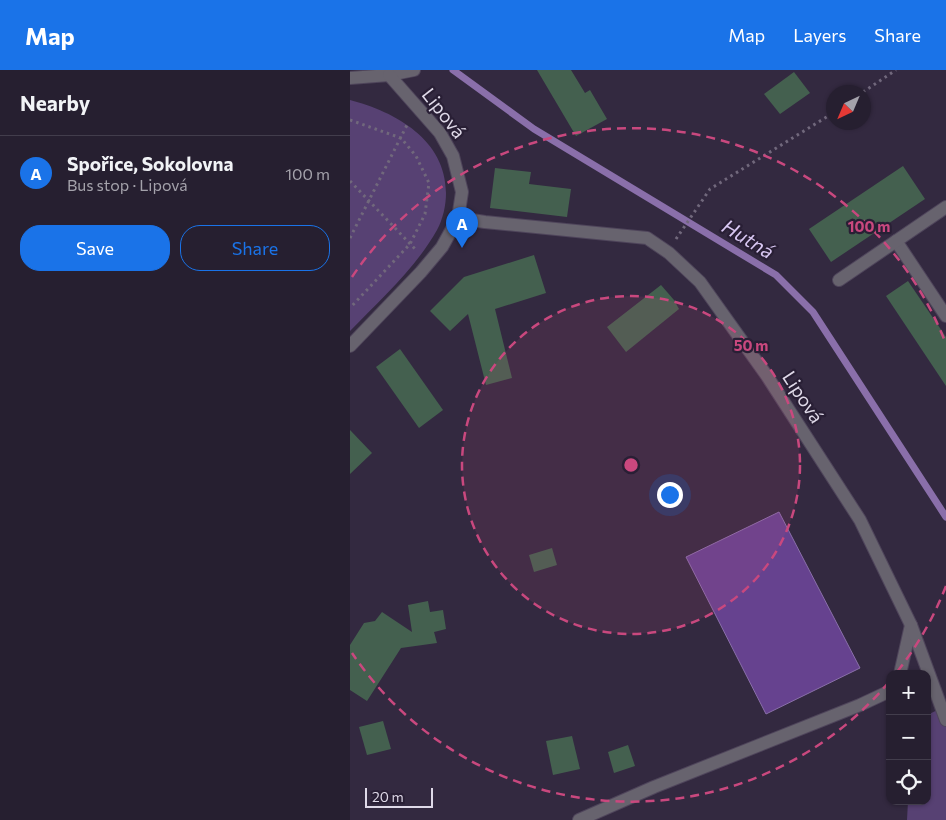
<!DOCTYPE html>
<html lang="en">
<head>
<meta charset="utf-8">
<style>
  :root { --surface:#261f30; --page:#322c3c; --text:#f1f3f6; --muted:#a4a2ab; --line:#423d4c; --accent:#1a73e8 }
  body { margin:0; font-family:Commissioner,sans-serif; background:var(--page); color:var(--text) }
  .controls { position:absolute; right:15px; bottom:15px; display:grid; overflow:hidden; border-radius:10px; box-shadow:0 1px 4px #0004 }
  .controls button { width:45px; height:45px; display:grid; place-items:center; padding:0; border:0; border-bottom:1px solid var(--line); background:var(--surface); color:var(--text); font:25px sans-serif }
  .compass { position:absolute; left:476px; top:15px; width:45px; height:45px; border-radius:50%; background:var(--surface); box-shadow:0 1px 4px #0004; rotate:224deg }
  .scale { position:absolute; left:15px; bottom:12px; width:68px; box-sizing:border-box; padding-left:5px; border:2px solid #dfd9e8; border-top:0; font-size:14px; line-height:18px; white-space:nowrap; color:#dfd9e8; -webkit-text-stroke:4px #291f35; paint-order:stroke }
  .you { position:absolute; left:319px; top:424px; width:18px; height:18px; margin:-12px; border:4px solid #fff; border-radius:50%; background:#1a73e8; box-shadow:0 0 0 8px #1a73e833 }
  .badge { display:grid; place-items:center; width:32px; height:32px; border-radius:50%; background:var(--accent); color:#fff; font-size:16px; font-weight:700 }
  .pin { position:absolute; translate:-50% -41px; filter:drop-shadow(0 1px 2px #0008) }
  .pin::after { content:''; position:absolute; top:26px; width:18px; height:15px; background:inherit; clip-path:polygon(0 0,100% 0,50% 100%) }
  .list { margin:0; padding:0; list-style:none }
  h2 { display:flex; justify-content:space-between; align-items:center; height:65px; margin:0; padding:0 20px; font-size:21px }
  h2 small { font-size:16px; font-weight:400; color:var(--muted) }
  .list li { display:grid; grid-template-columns:32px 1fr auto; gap:15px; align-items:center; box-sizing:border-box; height:75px; padding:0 20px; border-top:1px solid var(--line) }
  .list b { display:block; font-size:19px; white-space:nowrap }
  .list p { margin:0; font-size:16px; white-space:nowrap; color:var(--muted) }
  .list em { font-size:16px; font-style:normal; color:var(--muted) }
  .actions { display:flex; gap:10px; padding:15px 20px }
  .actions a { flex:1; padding:11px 0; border:1px solid var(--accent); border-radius:20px; text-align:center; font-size:18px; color:var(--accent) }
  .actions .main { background:var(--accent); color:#fff }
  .icon { flex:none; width:28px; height:28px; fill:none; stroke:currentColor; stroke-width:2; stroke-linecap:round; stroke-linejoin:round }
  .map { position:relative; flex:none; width:596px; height:750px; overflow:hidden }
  header { display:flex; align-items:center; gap:30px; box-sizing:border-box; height:70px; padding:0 25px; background:var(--accent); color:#fff }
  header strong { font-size:24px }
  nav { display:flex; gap:28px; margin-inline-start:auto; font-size:18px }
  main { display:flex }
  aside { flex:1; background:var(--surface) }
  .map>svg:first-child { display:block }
  .green { fill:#574173 }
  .water { fill:#66428f; stroke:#8a6faa }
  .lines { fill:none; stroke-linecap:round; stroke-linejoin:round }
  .stream { stroke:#8a6faa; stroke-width:7 }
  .building { fill:#44604f }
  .lane-casing { stroke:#4f455b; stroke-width:14 }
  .street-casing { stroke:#4f455b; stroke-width:14 }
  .path { stroke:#71687c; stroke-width:3; stroke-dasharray:2.5 4; stroke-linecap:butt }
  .lane { stroke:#67636e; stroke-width:12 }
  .street { stroke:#67636e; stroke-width:12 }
  .ring { fill:none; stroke:#c9487e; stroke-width:2.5; stroke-dasharray:9 6 }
  .labels { text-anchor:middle; stroke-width:4.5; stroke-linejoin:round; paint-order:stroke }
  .street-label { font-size:19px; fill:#dfd9e8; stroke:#291f35 }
  .water-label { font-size:20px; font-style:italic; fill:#d8c7f2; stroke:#291f35 }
  .centre { fill:#c9487e; stroke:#291f35; stroke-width:2.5 }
  .ring-label { font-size:15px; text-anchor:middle; font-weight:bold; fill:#c9487e; stroke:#291f35; stroke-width:4.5; stroke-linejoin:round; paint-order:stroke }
</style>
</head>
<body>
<header>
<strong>Map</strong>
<nav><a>Map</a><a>Layers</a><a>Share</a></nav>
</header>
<main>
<aside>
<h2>Nearby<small></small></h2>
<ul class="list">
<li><span class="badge">A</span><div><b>Spořice, Sokolovna</b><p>Bus stop · Lipová</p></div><em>100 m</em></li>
</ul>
<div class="actions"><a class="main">Save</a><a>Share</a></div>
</aside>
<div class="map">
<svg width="596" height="750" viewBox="0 0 596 750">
  <rect width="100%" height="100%" fill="#332940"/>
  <g class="green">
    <path d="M 0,30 C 46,42 96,70 96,123 C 96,135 93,149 87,160 C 65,199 31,229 0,261 Z"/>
    <path d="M 596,636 L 596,750 L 557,750 L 558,731 L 577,731 L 577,645 Z"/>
  </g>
  <path class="water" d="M 429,442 L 510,598 L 416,644 L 336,487 Z"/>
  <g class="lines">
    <path class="stream" d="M 103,0 L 184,59 L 426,205 L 463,242 L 596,447"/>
  </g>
  <g class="building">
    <path d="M 187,0 L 221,0 L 235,23 L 240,20 L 257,49 L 226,66 Z"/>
    <path d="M 444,2 L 460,23 L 430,44 L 414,24 Z"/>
    <path d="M 553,96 L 575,129 L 481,192 L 459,159 Z"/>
    <path d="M 145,98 L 181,102 L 179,114 L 221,119 L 217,147 L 140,138 Z"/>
    <path d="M 184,185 L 196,223 L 145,239 L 162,308 L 136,315 L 118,244 L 100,261 L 80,241 L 114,207 Z"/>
    <path d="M 558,211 L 596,267 L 596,316 L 536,226 Z"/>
    <path d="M 311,215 L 324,230 L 329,239 L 276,282 L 257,257 Z"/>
    <path d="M 50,279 L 93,340 L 69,358 L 26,297 Z"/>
    <path d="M 0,360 L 22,383 L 0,404 Z"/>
    <path d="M 202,478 L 207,495 L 184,502 L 179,485 Z"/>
    <path d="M 78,531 L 80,542 L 93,540 L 96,559 L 84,562 L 87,573 L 51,578 L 17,631 L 0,620 L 0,575 L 14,553 L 25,551 L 32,542 L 62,562 L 58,535 Z"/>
    <path d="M 33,651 L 41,679 L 17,685 L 9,657 Z"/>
    <path d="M 222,666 L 230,699 L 203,705 L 196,671 Z"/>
    <path d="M 278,675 L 285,696 L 264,703 L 258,682 Z"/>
  </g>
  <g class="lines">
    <defs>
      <g id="lane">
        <path d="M 550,604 L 561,555"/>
        <path d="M 229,750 L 304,717 L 510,635 L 540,621"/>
      </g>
      <g id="street">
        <path d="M 0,8 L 39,5 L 64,0"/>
        <path d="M 108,148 L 135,152 L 297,168 L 319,183 L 350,212 L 417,306 L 510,450 L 561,555 L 596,650"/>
        <path d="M 546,171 L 596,246"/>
        <path d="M 489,210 L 596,137"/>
        <path d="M 0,276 L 71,202 L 92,177 L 108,148 L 112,122 L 103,86 L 90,63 L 39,5"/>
      </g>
    </defs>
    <use href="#lane" class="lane-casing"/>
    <use href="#street" class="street-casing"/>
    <g class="path">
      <path d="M 513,22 L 546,0"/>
      <path d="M 0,50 L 51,68 L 66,86 L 79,113 L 75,144 L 60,174 L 0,238"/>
      <path d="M 0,111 L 66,180"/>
      <path d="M 0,168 L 58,53"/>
      <path d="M 326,169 L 360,119 L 483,43"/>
    </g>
    <use href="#lane" class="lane"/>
    <use href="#street" class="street"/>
  </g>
  <circle cx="281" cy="395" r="169" fill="#c9487e" fill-opacity=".12"/>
  <g class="ring">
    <circle cx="281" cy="395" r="169"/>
    <path d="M596 516A337 337 0 0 1 547 602M539 612A337 337 0 0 1 2 583M2 207A337 337 0 0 1 596 274"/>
  </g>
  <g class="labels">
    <g class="street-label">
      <text transform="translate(94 43) rotate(52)" y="7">Lipová</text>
      <text transform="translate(453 327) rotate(57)" y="7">Lipová</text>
    </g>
    <g class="water-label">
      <text transform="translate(398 169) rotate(31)" y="7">Hutná</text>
    </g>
  </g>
  <circle cx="281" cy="395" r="8" class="centre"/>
  <g class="ring-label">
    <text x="519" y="162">100 m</text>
    <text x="401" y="281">50 m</text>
  </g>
</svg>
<div class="controls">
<button>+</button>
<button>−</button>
<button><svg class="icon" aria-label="locate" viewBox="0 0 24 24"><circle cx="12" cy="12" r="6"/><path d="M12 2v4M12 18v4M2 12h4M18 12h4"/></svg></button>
</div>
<svg class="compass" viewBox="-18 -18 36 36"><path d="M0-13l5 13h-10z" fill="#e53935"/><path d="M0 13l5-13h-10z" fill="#a4a2ab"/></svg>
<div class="scale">20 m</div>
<div class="you"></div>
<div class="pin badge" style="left:112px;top:178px">A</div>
</div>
</main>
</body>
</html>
